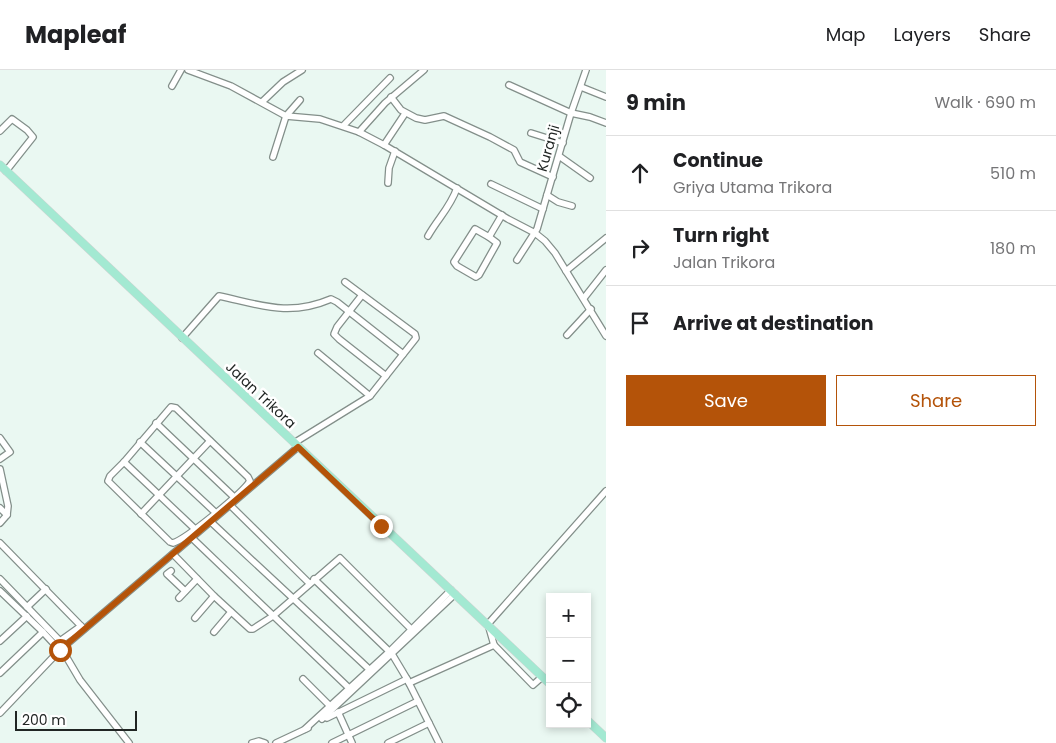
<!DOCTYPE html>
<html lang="en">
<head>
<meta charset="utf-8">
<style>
  :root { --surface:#fff; --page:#f2f2f2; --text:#202124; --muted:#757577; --line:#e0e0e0; --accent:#b45309 }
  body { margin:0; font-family:Poppins,sans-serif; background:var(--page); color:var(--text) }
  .controls { position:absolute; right:15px; bottom:15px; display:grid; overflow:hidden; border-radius:0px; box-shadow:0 2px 8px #0003 }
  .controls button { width:45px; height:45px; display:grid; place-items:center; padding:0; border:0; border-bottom:1px solid var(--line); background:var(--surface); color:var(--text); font:25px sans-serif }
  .scale { position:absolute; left:15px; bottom:12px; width:122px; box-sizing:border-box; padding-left:5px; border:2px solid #202523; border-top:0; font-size:14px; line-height:18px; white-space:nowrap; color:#202523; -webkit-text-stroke:4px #fff; paint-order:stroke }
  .stop { position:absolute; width:15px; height:15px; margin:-11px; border:4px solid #b45309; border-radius:50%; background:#fff }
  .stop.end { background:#b45309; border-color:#fff; box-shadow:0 1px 5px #0008 }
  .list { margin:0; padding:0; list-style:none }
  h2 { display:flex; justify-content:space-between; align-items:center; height:65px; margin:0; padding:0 20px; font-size:21px }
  h2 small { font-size:16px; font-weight:400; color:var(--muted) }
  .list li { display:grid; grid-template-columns:32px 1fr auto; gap:15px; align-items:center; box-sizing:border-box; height:75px; padding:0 20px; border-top:1px solid var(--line) }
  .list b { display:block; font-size:19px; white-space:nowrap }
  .list p { margin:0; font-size:16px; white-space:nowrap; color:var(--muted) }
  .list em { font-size:16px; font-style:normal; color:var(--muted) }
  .actions { display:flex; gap:10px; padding:15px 20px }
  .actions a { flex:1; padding:11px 0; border:1px solid var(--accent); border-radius:0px; text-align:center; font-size:18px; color:var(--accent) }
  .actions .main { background:var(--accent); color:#fff }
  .icon { flex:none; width:28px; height:28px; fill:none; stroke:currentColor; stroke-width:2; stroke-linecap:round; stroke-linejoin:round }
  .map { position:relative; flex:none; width:606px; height:673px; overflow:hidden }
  header { display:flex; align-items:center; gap:30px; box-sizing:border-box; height:70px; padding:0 25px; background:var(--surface); border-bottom:1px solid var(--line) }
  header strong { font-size:24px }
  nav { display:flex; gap:28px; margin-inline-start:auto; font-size:18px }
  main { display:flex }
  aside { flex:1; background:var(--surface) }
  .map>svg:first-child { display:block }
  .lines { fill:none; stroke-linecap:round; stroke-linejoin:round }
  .minor-casing { stroke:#838f8a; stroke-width:8 }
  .major-casing { stroke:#d2d3d3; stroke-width:9 }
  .minor { stroke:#fff; stroke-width:5.5 }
  .major { stroke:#a3e9d2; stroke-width:8 }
  .route { stroke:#b45309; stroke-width:6 }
  .labels { text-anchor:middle; stroke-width:5; stroke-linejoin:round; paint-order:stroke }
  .street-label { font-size:14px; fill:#202523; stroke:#fff }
</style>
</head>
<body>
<header>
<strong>Mapleaf</strong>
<nav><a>Map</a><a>Layers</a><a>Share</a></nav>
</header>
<main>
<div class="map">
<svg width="606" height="673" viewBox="0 0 606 673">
  <rect width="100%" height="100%" fill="#eaf8f2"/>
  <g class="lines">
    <defs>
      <g id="minor">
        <path d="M 188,0 L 231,16 L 286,46 L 320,49 L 359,62 L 384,75 L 508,149 L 535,163 L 545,171 L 555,183 L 606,266"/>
        <path d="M 509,15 L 571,43 L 590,47 L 606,53"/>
        <path d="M 172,16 L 181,0"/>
        <path d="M 581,17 L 606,27"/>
        <path d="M 391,27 L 401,40 L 416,48 L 425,50 L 444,46 L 490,67 L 514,80 L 520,92 L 553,107"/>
        <path d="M 262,32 L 283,12 L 302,0"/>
        <path d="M 343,56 L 390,8"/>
        <path d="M 0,61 L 12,49 L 27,60 L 33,67 L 6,101"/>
        <path d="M 359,62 L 385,33 L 424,0"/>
        <path d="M 531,63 L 563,73"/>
        <path d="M 384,75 L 404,45"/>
        <path d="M 559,86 L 590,108"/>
        <path d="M 273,87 L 286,46 L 300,30"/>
        <path d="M 388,113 L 389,98 L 395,81"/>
        <path d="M 491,114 L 543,139"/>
        <path d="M 547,125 L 558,132 L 572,136"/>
        <path d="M 475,159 L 489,167 L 497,173 L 479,205 L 476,207 L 457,196 L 454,192 Z"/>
        <path d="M 428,166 C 438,148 450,138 457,118"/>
        <path d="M 489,167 L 502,145"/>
        <path d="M 517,190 L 537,159 L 571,43 L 586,0"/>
        <path d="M 566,201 L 606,168"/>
        <path d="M 362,225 L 337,257 L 334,264 L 339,269 L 386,306"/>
        <path d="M 584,228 L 606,200"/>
        <path d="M 567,265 L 591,239"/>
        <path d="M 182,268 L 219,226 C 261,235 289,247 331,229 L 337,232 L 403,284"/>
        <path d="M 318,283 L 370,326"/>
        <path d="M 171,337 L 176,338 L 248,407 L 250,411 C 243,423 186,469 173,473 L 170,472 L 108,411 L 110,406 L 124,392 Z"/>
        <path d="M 156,353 L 234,427"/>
        <path d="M 0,368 L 10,382 L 0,389"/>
        <path d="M 140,372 L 217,444"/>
        <path d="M 294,373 L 370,326 L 416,268 L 415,264 L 345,212"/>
        <path d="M 124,392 L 195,459"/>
        <path d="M 0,399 L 8,436 L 7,445 L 0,453"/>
        <path d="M 230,435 L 309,513"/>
        <path d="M 0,438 L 7,445"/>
        <path d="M 141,444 L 210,371"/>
        <path d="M 211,452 L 370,600"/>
        <path d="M 192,468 L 350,619"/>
        <path d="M 0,473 L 84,559"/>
        <path d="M 173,484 L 214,526 L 250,559 L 253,559 L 273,546 L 340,488 L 411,559"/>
        <path d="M 171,501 L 167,504 L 185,521"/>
        <path d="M 0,509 L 60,571 L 81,556"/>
        <path d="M 314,509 L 392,584 L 407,609 L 439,673"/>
        <path d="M 0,521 L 43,562 L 67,588 L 80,610 L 129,673"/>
        <path d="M 179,528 L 197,509"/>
        <path d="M 27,537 L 46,519"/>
        <path d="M 195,548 L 214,526"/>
        <path d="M 214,562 L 231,542"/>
        <path d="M 0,571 L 27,546"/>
        <path d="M 494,575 L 488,554 L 606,421"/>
        <path d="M 0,603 L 43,562"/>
        <path d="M 303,609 L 330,636"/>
        <path d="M 409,613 L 494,575 L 533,615 L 542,607"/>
        <path d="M 338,642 L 352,673"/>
        <path d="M 0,643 L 60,580 L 298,377"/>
        <path d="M 327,648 L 407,609"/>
        <path d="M 322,649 L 455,524"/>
        <path d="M 305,659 L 390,581 L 451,520"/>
        <path d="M 252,673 L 259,671 L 265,673"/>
        <path d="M 276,673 L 308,658"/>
        <path d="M 332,673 L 418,631"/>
        <path d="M 388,673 L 429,653"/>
      </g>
      <g id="major">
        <path d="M 0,95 L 550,614"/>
        <path d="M 587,650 L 606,668"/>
      </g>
    </defs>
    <use href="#minor" class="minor-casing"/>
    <use href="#major" class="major-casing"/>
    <use href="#minor" class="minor"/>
    <use href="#major" class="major"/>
  </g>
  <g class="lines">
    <path class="route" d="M 60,580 L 298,377 L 381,456"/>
  </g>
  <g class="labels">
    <g class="street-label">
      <text transform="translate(548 78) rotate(-74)" y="5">Kuranji</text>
      <text transform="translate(261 325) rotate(43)" y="5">Jalan Trikora</text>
    </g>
  </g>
</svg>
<div class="controls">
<button>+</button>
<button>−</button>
<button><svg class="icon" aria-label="locate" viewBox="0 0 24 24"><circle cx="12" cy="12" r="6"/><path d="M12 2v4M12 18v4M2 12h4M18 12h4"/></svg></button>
</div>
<div class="scale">200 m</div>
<div class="stop" style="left:60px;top:580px"></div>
<div class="stop end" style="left:381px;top:456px"></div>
</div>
<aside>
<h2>9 min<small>Walk · 690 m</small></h2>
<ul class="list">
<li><svg class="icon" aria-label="ahead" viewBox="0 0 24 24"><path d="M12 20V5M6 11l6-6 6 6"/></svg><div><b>Continue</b><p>Griya Utama Trikora</p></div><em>510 m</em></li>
<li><svg class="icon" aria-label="right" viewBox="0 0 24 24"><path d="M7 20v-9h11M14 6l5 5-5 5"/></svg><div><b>Turn right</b><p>Jalan Trikora</p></div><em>180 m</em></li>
<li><svg class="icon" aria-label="arrive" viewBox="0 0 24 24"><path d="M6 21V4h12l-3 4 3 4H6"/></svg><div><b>Arrive at destination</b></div></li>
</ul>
<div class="actions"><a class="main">Save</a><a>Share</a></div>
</aside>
</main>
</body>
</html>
